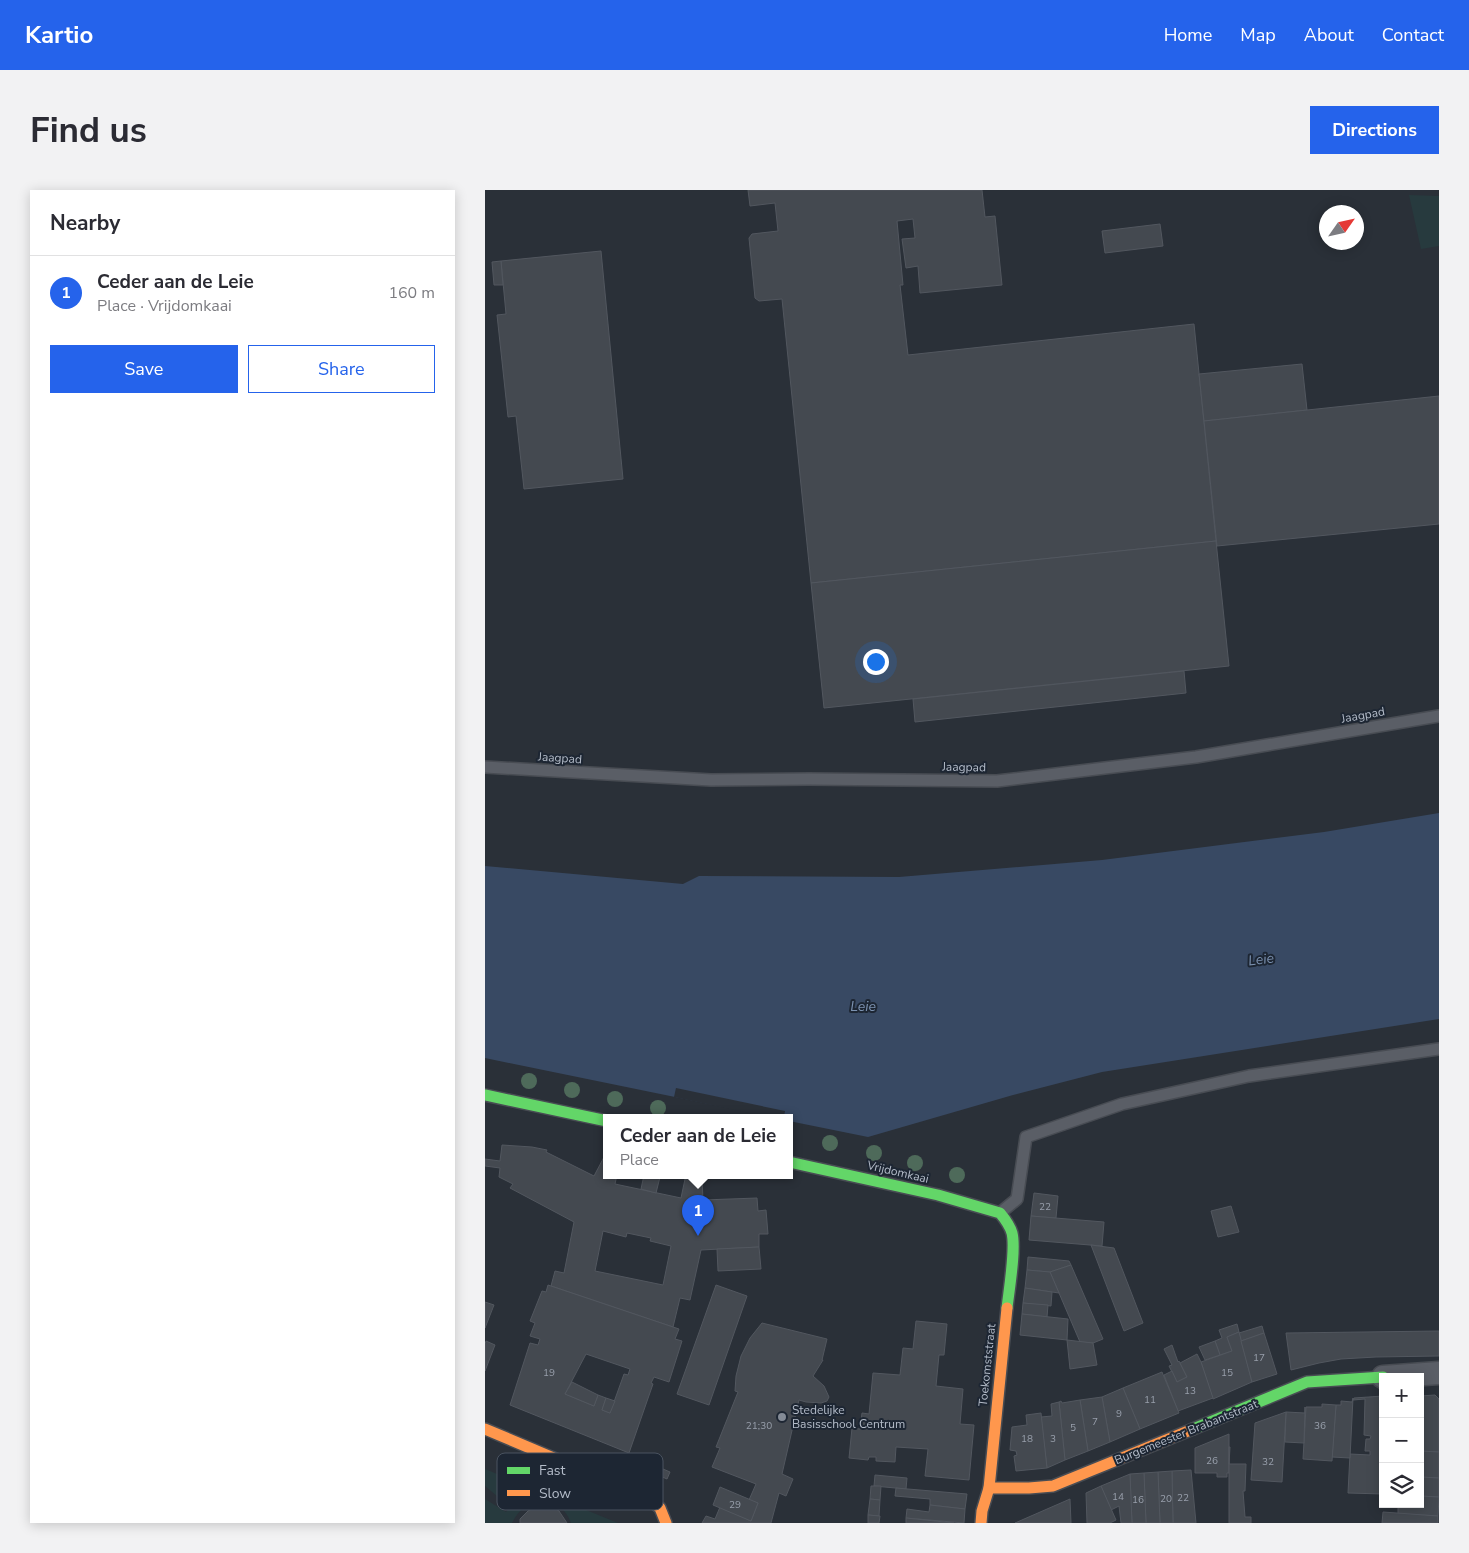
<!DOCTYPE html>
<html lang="en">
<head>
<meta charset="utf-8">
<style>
  :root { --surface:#fff; --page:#f2f2f3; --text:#2b2b33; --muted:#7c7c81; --line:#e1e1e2; --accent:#2563eb }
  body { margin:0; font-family:"Nunito Sans",sans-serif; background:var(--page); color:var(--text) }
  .controls { position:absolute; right:15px; bottom:15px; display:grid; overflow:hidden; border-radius:0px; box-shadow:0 2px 12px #0003 }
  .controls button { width:45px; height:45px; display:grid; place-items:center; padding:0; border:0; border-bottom:1px solid var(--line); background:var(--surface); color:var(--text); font:25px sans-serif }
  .compass { position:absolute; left:834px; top:15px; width:45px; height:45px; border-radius:50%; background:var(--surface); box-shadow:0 2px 12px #0003; rotate:56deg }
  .you { position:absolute; left:390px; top:471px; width:18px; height:18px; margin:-12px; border:4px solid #fff; border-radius:50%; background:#1a73e8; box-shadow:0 0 0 8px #1a73e833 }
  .badge { display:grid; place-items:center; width:32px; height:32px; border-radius:50%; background:var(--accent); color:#fff; font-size:16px; font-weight:700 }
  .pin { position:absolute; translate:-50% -41px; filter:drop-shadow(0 1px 2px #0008) }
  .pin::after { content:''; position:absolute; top:26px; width:18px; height:15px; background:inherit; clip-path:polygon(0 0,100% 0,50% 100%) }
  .popup { position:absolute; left:118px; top:924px; width:190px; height:65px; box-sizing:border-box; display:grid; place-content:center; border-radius:0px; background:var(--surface); filter:drop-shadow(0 1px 4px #0005); font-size:16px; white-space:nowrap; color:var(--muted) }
  .popup b { font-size:19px; color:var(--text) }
  .popup::after { content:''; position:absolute; left:50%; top:100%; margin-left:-10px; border:10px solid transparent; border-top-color:var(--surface) }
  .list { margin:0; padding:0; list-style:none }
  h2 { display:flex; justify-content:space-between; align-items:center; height:65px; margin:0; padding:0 20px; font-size:21px }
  h2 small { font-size:16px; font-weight:400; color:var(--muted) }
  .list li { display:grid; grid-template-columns:32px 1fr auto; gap:15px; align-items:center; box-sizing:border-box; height:75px; padding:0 20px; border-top:1px solid var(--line) }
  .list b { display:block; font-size:19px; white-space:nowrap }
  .list p { margin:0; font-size:16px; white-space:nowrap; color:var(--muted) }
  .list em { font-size:16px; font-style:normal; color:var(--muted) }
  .actions { display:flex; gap:10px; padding:15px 20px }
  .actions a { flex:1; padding:11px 0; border:1px solid var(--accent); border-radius:0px; text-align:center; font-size:18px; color:var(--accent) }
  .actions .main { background:var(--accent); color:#fff }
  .icon { flex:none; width:28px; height:28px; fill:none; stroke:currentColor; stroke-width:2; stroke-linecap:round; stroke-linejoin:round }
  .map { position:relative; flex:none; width:954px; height:1333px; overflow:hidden; border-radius:0px }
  header { display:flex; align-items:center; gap:30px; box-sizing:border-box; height:70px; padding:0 25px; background:var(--accent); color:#fff }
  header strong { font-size:24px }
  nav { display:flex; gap:28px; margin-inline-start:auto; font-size:18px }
  .intro { display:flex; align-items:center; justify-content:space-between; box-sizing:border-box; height:120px; padding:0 30px }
  h1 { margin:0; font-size:35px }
  .button { padding:12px 22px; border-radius:0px; background:var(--accent); color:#fff; font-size:18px; font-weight:700 }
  main { display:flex; gap:30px; padding:0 30px }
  aside { flex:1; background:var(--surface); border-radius:0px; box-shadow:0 2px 12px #0003 }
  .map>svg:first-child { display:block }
  .green { fill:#273a3e }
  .water { fill:#384963 }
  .pier { fill:#2a3038 }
  .building { fill:#444950; stroke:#52575f; fill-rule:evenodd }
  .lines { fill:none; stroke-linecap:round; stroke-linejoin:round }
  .lane-casing { stroke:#484c53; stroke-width:14 }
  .street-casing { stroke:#484c53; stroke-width:25 }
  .fast-casing { stroke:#484c53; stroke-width:14 }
  .slow-casing { stroke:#484c53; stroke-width:14 }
  .lane { stroke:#5a5e66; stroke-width:11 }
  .street { stroke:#5a5e66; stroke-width:22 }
  .fast { stroke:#63d668; stroke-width:11 }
  .slow { stroke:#ff974d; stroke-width:11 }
  .tree { fill:#4e6a5a }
  .poi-dot { fill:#848b96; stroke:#1d2633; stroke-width:2 }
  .labels { text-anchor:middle; stroke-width:4; stroke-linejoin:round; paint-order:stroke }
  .number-label { font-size:10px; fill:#989fab }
  .street-label { font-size:12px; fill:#b4bcc9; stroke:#1d2633 }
  .poi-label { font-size:12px; fill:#b4bcc9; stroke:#1d2633; text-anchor:start }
  .water-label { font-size:14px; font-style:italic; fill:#7c92b1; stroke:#1d2633 }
  .key { fill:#1d2633; stroke:#4a5360; stroke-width:1 }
  .key-label { font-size:14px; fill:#b4bcc9 }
</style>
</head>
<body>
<header>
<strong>Kartio</strong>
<nav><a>Home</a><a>Map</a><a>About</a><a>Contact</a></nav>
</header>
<div class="intro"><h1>Find us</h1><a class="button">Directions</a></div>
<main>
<aside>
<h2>Nearby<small></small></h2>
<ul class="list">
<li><span class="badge">1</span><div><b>Ceder aan de Leie</b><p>Place · Vrijdomkaai</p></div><em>160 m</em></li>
</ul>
<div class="actions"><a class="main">Save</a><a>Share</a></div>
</aside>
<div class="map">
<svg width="954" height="1333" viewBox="0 0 954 1333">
  <rect width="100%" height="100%" fill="#2a3038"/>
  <g class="green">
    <path d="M 924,5 L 954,6 L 954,56 L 936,59 Z"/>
    <path d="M 0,1279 L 133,1333 L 86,1333 C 74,1302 41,1305 27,1333 L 0,1333 L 0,1309 L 21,1322 L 25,1317 L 0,1296 Z"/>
  </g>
  <path class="water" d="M 954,623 L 954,829 L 617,882 L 528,905 L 383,947 L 304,931 L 304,927 L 287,927 L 0,868 L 0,676 L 198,694 L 214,686 L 414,687 L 617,670 L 839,642 Z"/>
  <path class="pier" d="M 191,898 L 300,921 L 299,927 L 284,927 L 189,907 Z"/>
  <g class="building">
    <path d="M 263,0 L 497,0 L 500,27 L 510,26 L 517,95 L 435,103 L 433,76 L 421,78 L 417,49 L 430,48 L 428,29 L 412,31 L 418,95 L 415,95 L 423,165 L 709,134 L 731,351 L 326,393 L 297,109 L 274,111 L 270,108 L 264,48 L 267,44 L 293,41 L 290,13 L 265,16 Z"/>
    <path d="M 675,34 L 678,56 L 620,63 L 617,41 Z"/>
    <path d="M 116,61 L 138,289 L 39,299 L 31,226 L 23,227 L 12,125 L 21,124 L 16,71 Z"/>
    <path d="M 16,71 L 18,95 L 9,95 L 7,72 Z"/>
    <path d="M 817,174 L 822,220 L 719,231 L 714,184 Z"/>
    <path d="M 954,206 L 954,334 L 732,356 L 719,231 Z"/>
    <path d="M 731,351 L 744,476 L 339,518 L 326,393 Z"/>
    <path d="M 699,481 L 701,503 L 430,532 L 428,509 Z"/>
    <path d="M 17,955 L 47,957 L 62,960 L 61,962 L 109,986 L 119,967 L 122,968 L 122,985 L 132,985 L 130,994 L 196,1008 L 200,989 L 217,988 L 218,1010 L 272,1008 L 273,1021 L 281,1020 L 283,1044 L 274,1044 L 274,1057 L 216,1060 L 205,1110 L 195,1108 L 188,1137 L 66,1096 L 70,1081 L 79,1083 L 89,1032 L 25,998 L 28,994 L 14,987 L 15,978 L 0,976 L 0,969 L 15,971 ZM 118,1041 L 141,1047 L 142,1043 L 166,1048 L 165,1051 L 186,1056 L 178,1095 L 110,1081 Z"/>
    <path d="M 159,985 L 175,987 L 171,1003 L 156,999 Z"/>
    <path d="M 549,1003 L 573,1006 L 571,1028 L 546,1026 Z"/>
    <path d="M 746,1016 L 754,1042 L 733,1047 L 726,1021 Z"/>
    <path d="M 546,1026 L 619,1032 L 617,1056 L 544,1050 Z"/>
    <path d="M 606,1055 L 629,1058 L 658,1133 L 639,1141 Z"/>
    <path d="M 274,1057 L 276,1079 L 233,1081 L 232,1059 Z"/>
    <path d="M 543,1067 L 584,1071 L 586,1075 L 565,1082 L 542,1080 Z"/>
    <path d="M 586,1075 L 618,1149 L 608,1153 L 595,1152 L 565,1082 Z"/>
    <path d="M 542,1080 L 565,1082 L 574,1103 L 540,1098 Z"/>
    <path d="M 63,1095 L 194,1139 L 190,1149 L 197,1151 L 184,1192 L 169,1187 L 166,1193 L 168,1194 L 144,1263 L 25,1215 L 45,1153 L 53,1155 L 55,1149 L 45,1146 L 50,1133 L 45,1131 L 57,1101 L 61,1102 ZM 101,1164 L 145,1179 L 143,1185 L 139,1184 L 125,1223 L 117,1220 L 121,1208 L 113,1205 L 109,1216 L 80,1204 Z"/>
    <path d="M 231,1095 L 262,1106 L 224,1215 L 192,1204 Z"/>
    <path d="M 540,1098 L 567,1102 L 566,1116 L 538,1113 Z"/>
    <path d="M 0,1112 L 9,1115 L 0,1138 Z"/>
    <path d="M 538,1113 L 563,1115 L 562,1127 L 537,1124 Z"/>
    <path d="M 537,1124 L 583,1129 L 582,1150 L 535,1145 Z"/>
    <path d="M 431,1131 L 462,1134 L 459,1165 L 454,1165 L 451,1196 L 478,1199 L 475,1234 L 489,1235 L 484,1290 L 440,1286 L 443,1259 L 411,1257 L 410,1272 L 391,1271 L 391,1267 L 384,1267 L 383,1270 L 364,1268 L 367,1238 L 375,1239 L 377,1223 L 384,1224 L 388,1183 L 415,1185 L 418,1158 L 428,1159 Z"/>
    <path d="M 277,1133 L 342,1149 L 337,1170 L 338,1170 L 328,1186 L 339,1196 L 344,1207 L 342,1211 L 336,1213 L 321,1212 L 314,1210 L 297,1284 L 308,1289 L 301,1306 L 294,1303 L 286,1333 L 217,1333 L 221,1326 L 230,1329 L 235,1317 L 266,1331 L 273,1313 L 264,1310 L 271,1294 L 227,1277 L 235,1258 L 231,1257 L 253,1202 L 250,1201 L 251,1186 L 256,1166 L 265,1148 Z"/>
    <path d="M 752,1134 L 754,1142 L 742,1147 L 747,1161 L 735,1165 L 730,1151 L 737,1148 L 734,1140 Z"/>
    <path d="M 777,1136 L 779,1143 L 756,1151 L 754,1143 Z"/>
    <path d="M 954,1141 L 954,1166 L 891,1167 L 856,1169 L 834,1173 L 806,1180 L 801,1143 Z"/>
    <path d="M 754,1142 L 767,1192 L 728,1209 L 716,1172 L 747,1161 L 742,1147 Z"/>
    <path d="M 779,1143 L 792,1184 L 767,1192 L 756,1151 Z"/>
    <path d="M 582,1150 L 608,1153 L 612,1175 L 585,1179 Z"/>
    <path d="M 1,1151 L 10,1155 L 0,1181 L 0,1154 Z"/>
    <path d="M 730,1151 L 735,1165 L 720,1170 L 714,1157 Z"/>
    <path d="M 687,1155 L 693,1172 L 694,1171 L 702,1187 L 692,1192 L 684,1176 L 687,1175 L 679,1159 Z"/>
    <path d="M 712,1164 L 716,1172 L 728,1208 L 693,1221 L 679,1185 L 687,1181 L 692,1192 L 702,1187 L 695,1173 Z"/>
    <path d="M 677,1182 L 694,1223 L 655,1239 L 638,1198 Z"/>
    <path d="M 87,1192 L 113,1205 L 109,1216 L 80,1204 Z"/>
    <path d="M 638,1198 L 655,1239 L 625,1252 L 617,1207 Z"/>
    <path d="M 950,1205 L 954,1209 L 954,1262 L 935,1261 L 935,1206 Z"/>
    <path d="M 898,1206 L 898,1304 L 863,1303 L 865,1264 L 885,1265 L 885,1261 L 880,1261 L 881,1249 L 885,1249 L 886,1246 L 879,1245 L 880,1209 L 868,1210 L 869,1208 Z"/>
    <path d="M 617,1207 L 625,1252 L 603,1261 L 595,1210 Z"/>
    <path d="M 121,1208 L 130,1211 L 125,1223 L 117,1220 Z"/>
    <path d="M 868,1208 L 865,1268 L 847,1267 L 851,1215 L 856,1215 L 856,1211 L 867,1212 Z"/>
    <path d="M 595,1210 L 603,1261 L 580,1270 L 574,1212 L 576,1211 L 577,1213 Z"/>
    <path d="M 574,1212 L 580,1270 L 562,1278 L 556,1227 L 567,1226 L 566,1214 Z"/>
    <path d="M 837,1214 L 851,1215 L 847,1271 L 818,1269 L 821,1217 L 837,1217 Z"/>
    <path d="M 820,1217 L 819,1253 L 800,1252 L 801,1222 L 820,1223 Z"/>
    <path d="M 801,1222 L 797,1292 L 766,1290 L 770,1233 Z"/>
    <path d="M 556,1223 L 562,1278 L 531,1281 L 529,1266 L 532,1265 L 531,1261 L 525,1260 L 527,1237 L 542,1235 L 541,1225 Z"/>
    <path d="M 744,1244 L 744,1283 L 742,1283 L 742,1287 L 732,1287 L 732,1283 L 710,1283 L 710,1258 Z"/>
    <path d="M 744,1257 L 745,1257 L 744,1274 L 761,1274 L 760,1301 L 758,1301 L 760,1327 L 766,1327 L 766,1333 L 744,1333 Z"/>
    <path d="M 935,1261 L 954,1262 L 954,1288 L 935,1287 Z"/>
    <path d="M 164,1273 L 185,1282 L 182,1289 L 161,1280 Z"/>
    <path d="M 706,1280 L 711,1333 L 688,1333 L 687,1281 Z"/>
    <path d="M 687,1281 L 688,1333 L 675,1333 L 673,1282 Z"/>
    <path d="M 673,1282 L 675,1333 L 661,1333 L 659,1283 Z"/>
    <path d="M 659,1283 L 661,1333 L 647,1333 L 645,1284 Z"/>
    <path d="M 645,1284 L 647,1333 L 636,1333 L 634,1316 L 626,1320 L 616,1296 Z"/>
    <path d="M 390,1285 L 422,1288 L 421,1299 L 389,1296 Z"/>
    <path d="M 935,1287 L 954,1288 L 954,1307 L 935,1306 Z"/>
    <path d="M 386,1296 L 396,1296 L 395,1310 L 385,1309 Z"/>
    <path d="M 616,1296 L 631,1330 L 625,1333 L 602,1333 L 601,1303 Z"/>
    <path d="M 235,1297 L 273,1313 L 266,1331 L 228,1315 Z"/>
    <path d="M 411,1298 L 482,1304 L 480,1319 L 445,1315 L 445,1309 L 410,1306 Z"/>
    <path d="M 935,1306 L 954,1307 L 953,1326 L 913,1324 L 913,1315 L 902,1314 L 935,1314 Z"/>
    <path d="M 385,1309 L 395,1310 L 394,1326 L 383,1325 Z"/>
    <path d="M 585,1309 L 586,1333 L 530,1333 Z"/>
    <path d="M 57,1315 L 66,1316 L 74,1321 L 82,1333 L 35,1333 L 35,1329 L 43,1321 L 52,1316 Z"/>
    <path d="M 445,1315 L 480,1319 L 479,1333 L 421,1328 L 422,1319 L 444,1322 Z"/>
    <path d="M 898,1322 L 953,1326 L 953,1333 L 897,1333 Z"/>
    <path d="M 383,1325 L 395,1326 L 394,1333 L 383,1333 Z"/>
    <path d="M 421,1328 L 469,1333 L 421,1333 Z"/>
  </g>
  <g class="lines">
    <defs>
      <g id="lane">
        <path d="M 0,577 L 226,590 L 324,589 L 512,591 L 711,567 L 954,526"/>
        <path d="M 515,1023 L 532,1009 L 541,947 L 637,914 L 764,886 L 954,859"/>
      </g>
      <path id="street" d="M 898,1187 L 954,1183"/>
      <g id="fast">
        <path d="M 0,905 L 122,931"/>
        <path d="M 304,972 L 453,1005 L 515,1023 C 520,1029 525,1036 527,1043 C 531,1059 524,1100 522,1118"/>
        <path d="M 708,1239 L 822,1192 L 898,1187"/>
      </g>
      <g id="slow">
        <path d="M 0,1239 L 163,1308 L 175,1318 L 181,1333"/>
        <path d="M 504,1298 L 544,1298 L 568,1296 L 708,1239"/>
        <path d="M 496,1333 L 497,1321 L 504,1298 L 522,1118"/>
      </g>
    </defs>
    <use href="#lane" class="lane-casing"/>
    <use href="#street" class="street-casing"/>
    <use href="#fast" class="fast-casing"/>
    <use href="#slow" class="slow-casing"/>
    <use href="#lane" class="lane"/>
    <use href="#street" class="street"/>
    <use href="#fast" class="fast"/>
    <use href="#slow" class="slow"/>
  </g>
  <g class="tree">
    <circle cx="44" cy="891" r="8"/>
    <circle cx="87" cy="900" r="8"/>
    <circle cx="130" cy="909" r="8"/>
    <circle cx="173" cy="918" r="8"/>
    <circle cx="345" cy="953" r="8"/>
    <circle cx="389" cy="963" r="8"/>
    <circle cx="430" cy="973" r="8"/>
    <circle cx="472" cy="985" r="8"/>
  </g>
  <circle class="poi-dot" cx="297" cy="1227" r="5"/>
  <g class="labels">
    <g class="number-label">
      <text x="560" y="1020">22</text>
      <text x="774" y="1171">17</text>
      <text x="64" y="1186">19</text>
      <text x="742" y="1186">15</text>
      <text x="705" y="1204">13</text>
      <text x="665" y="1213">11</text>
      <text x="634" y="1227">9</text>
      <text x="610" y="1235">7</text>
      <text x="274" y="1239">21;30</text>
      <text x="835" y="1239">36</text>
      <text x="588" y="1241">5</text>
      <text x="542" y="1252">18</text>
      <text x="568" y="1252">3</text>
      <text x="727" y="1274">26</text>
      <text x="783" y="1275">32</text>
      <text x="633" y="1310">14</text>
      <text x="698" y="1311">22</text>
      <text x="681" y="1312">20</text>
      <text x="653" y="1313">16</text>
      <text x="250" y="1318">29</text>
    </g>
    <g class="street-label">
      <text transform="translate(878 525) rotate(-10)" y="4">Jaagpad</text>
      <text transform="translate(75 568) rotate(4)" y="4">Jaagpad</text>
      <text transform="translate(479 577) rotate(1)" y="4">Jaagpad</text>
      <text transform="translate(413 982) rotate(13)" y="4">Vrijdomkaai</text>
      <text transform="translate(502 1175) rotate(-84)" y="4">Toekomststraat</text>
      <text transform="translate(701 1242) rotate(-22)" y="4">Burgemeester Brabantstraat</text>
    </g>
    <g class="poi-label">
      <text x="307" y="1224">Stedelijke<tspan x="307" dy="14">Basisschool Centrum</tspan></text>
    </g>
    <g class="water-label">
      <text transform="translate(776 769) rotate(-7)" y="5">Leie</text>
      <text x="378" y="821">Leie</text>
    </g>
  </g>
  <rect x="12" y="1263" width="166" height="57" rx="8" class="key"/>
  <rect x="22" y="1277" width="23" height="7" fill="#63d668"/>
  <rect x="22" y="1300" width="23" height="6" fill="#ff974d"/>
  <g class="key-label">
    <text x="54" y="1285">Fast</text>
    <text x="54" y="1308">Slow</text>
  </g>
</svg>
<div class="controls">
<button>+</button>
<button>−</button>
<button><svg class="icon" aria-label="layers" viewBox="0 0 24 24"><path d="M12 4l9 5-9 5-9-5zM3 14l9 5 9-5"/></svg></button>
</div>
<svg class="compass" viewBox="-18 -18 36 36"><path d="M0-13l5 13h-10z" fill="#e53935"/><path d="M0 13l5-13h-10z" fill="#7c7c81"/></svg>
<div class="you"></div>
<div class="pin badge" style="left:213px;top:1046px">1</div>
<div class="popup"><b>Ceder aan de Leie</b>Place</div>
</div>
</main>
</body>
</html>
